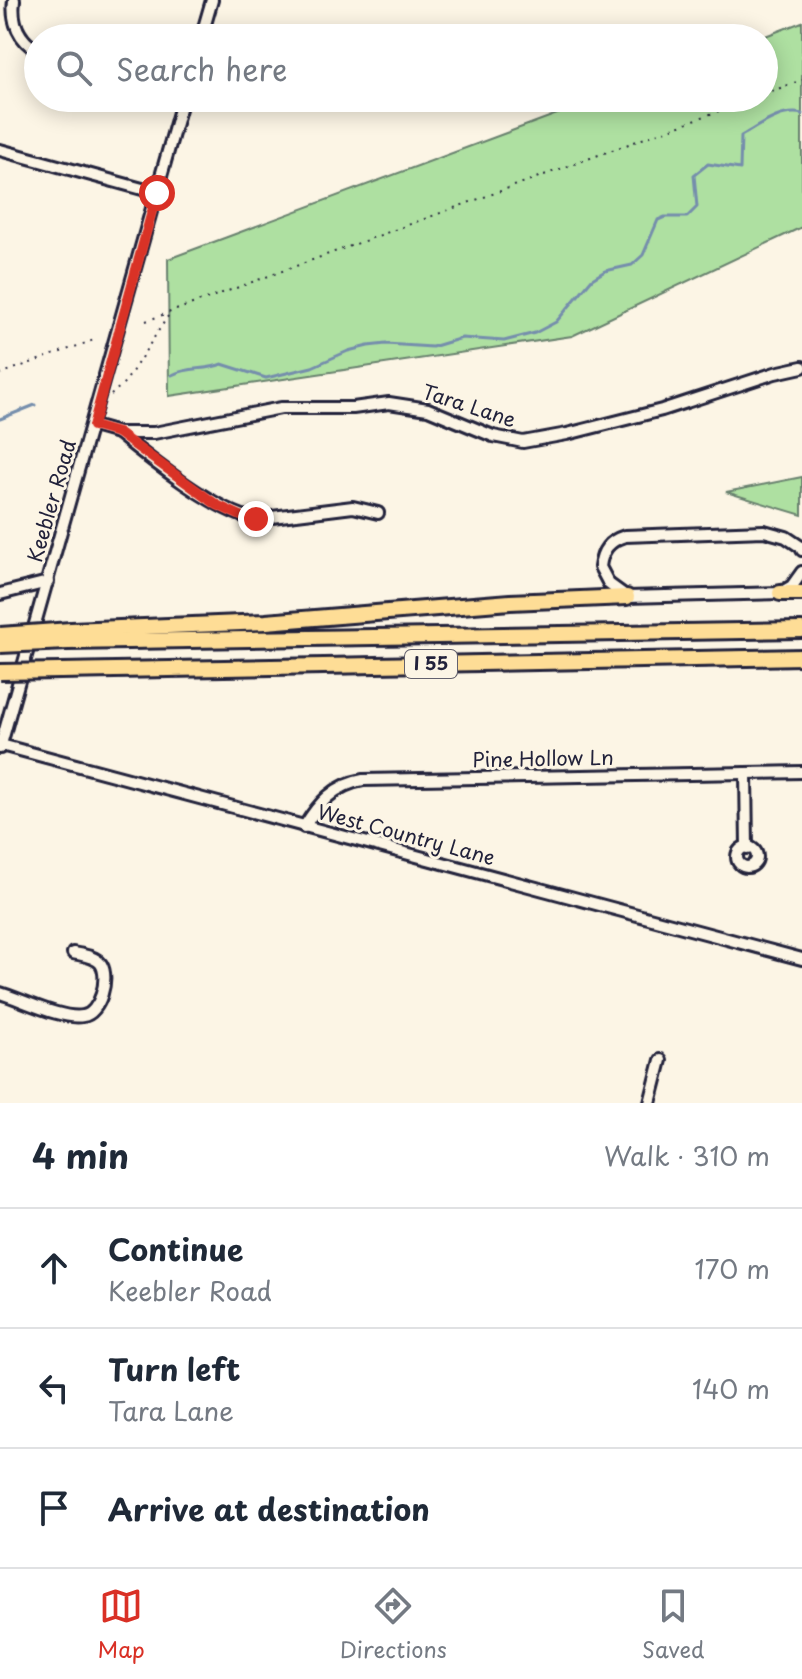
<!DOCTYPE html>
<html lang="en">
<head>
<meta charset="utf-8">
<style>
  :root { --surface:#fff; --page:#f2f2f3; --text:#1f2937; --muted:#747a83; --line:#e0e1e3; --accent:#d93025 }
  body { margin:0; font-family:"Playpen Sans",sans-serif; background:var(--page); color:var(--text) }
  .stop { position:absolute; width:24px; height:24px; margin:-18px; border:6px solid #d93025; border-radius:50%; background:#fff }
  .stop.end { background:#d93025; border-color:#fff; box-shadow:0 2px 8px #0008 }
  .list { margin:0; padding:0; list-style:none }
  h2 { display:flex; justify-content:space-between; align-items:center; height:104px; margin:0; padding:0 32px; font-size:34px }
  h2 small { font-size:26px; font-weight:400; color:var(--muted) }
  .list li { display:grid; grid-template-columns:52px 1fr auto; gap:24px; align-items:center; box-sizing:border-box; height:120px; padding:0 32px; border-top:2px solid var(--line) }
  .list b { display:block; font-size:30px; white-space:nowrap }
  .list p { margin:0; font-size:26px; white-space:nowrap; color:var(--muted) }
  .list em { font-size:26px; font-style:normal; color:var(--muted) }
  .icon { flex:none; width:44px; height:44px; fill:none; stroke:currentColor; stroke-width:2; stroke-linecap:round; stroke-linejoin:round }
  .map { position:relative; flex:none; width:802px; height:1103px; overflow:hidden }
  .search { position:absolute; background:var(--surface); box-shadow:0 4px 20px #0003; left:24px; right:24px; top:24px; height:88px; display:flex; align-items:center; gap:20px; box-sizing:border-box; padding:0 28px; border-radius:44px; color:var(--muted); font-size:30px }
  .sheet { height:464px; background:var(--surface) }
  nav { display:flex; justify-content:space-around; align-items:center; box-sizing:border-box; height:112px; border-top:2px solid var(--line); background:var(--surface); font-size:22px; color:var(--muted) }
  nav a { display:grid; justify-items:center; gap:4px }
  nav .on { color:var(--accent) }
  .map>svg:first-child { display:block }
  .green { fill:#aee0a1; stroke:#68816e; stroke-width:2 }
  .lines { fill:none; stroke-linecap:round; stroke-linejoin:round }
  .stream { stroke:#758eac; stroke-width:3 }
  .minor-casing { stroke:#22223b; stroke-width:16 }
  .highway-casing { stroke:#22223b; stroke-width:20 }
  .path { stroke:#22223b; stroke-width:2; stroke-dasharray:2 6; stroke-linecap:butt }
  .minor { stroke:#fcf5e5; stroke-width:10 }
  .highway { stroke:#fedd96; stroke-width:14 }
  .highway-bridge-casing { stroke:#22223b; stroke-width:20; stroke-linecap:butt }
  .highway-bridge { stroke:#fedd96; stroke-width:14 }
  .route { stroke:#d93025; stroke-width:10 }
  .labels { text-anchor:middle; stroke-width:6; stroke-linejoin:round; paint-order:stroke }
  .shield { fill:#fcf5e5; stroke:#63616e; stroke-width:2 }
  .shield-label { font-size:18px; font-weight:bold; fill:#22223b }
  .street-label { font-size:20px; fill:#22223b; stroke:#fcf5e5 }
</style>
</head>
<body>
<div class="map">
<svg width="802" height="1103" viewBox="0 0 802 1103">
  <rect width="100%" height="100%" fill="#fcf5e5"/>
  <filter id="ink" filterUnits="userSpaceOnUse"><feTurbulence type="fractalNoise" baseFrequency=".0125" numOctaves="2"/><feDisplacementMap in="SourceGraphic" scale="16" xChannelSelector="R" yChannelSelector="G"/><feConvolveMatrix kernelMatrix="1 2 1 2 8 2 1 2 1" color-interpolation-filters="sRGB"/></filter>
  <g filter="url(#ink)">
    <g class="green">
      <path d="M 802,22 L 802,227 L 572,336 L 169,396 L 168,259 L 600,98 L 764,98 L 764,38 L 760,38 Z"/>
      <path d="M 802,477 L 802,515 L 726,492 Z"/>
    </g>
    <g class="lines">
      <g class="stream">
        <path d="M 172,375 C 191,366 205,371 222,364 L 266,378 L 312,367 L 348,351 L 368,346 L 386,344 L 432,347 L 462,338 L 504,341 L 535,333 L 556,322 L 592,279 L 605,271 L 632,265 L 643,255 L 658,220 L 665,217 L 687,217 L 697,207 L 694,175 L 708,164 L 740,169 L 741,136 C 759,126 781,109 802,114"/>
        <path d="M 0,419 L 35,405"/>
      </g>
      <defs>
        <g id="minor">
          <path d="M 14,0 C 11,22 19,40 38,51"/>
          <path d="M 201,38 L 212,0"/>
          <path d="M 0,150 L 157,193"/>
          <path d="M 93,426 L 118,433 L 154,433 L 281,408 L 353,408 L 389,403 L 428,409 L 493,436 L 523,442 L 567,434 L 662,410 L 775,373 L 802,367"/>
          <path d="M 118,433 C 147,457 220,515 256,519 L 353,507 L 378,513"/>
          <path d="M 802,550 L 801,547 L 786,537 L 764,531 L 625,536 C 609,541 602,550 600,567 L 609,584 L 627,597 L 780,593 L 792,586 L 802,572"/>
          <path d="M 0,594 L 48,582"/>
          <path d="M 1,745 L 802,959"/>
          <path d="M 0,748 L 183,98"/>
          <path d="M 746,773 L 747,848"/>
          <path d="M 304,827 C 319,803 334,785 363,780 L 802,772"/>
          <circle cx="747" cy="857" r="10"/>
          <path d="M 0,993 C 21,999 62,1020 83,1016 C 100,1014 110,978 101,964 C 95,956 82,955 73,953"/>
          <path d="M 650,1103 L 661,1060"/>
        </g>
        <g id="highway">
          <path d="M 780,593 L 802,593"/>
          <path d="M 71,630 L 266,622 L 510,602 L 627,597"/>
          <path d="M 68,642 L 802,630"/>
          <path d="M 60,671 L 802,657"/>
        </g>
      </defs>
      <use href="#minor" class="minor-casing"/>
      <use href="#highway" class="highway-casing"/>
      <g class="path">
        <path d="M 764,94 L 802,80"/>
        <path d="M 146,321 L 754,98"/>
        <path d="M 0,374 L 94,340"/>
        <path d="M 111,395 L 126,381 L 170,313"/>
      </g>
      <use href="#minor" class="minor"/>
      <use href="#highway" class="highway"/>
      <defs>
        <g id="highway-bridge">
          <path d="M 0,635 L 71,630"/>
          <path d="M 0,645 L 68,642"/>
          <path d="M 0,672 L 60,671"/>
        </g>
      </defs>
      <use href="#highway-bridge" class="highway-bridge-casing"/>
      <use href="#highway-bridge" class="highway-bridge"/>
    </g>
  </g>
  <g class="lines" filter="url(#ink)">
    <path class="route" d="M 157,193 L 93,426 L 118,433 L 217,505 L 243,517 L 256,519"/>
  </g>
  <g class="labels">
    <rect class="shield" x="405" y="650" width="52" height="28" rx="6"/>
    <g class="shield-label">
      <text x="431" y="670">I 55</text>
    </g>
    <g class="street-label">
      <text transform="translate(469 406) rotate(18)" y="7">Tara Lane</text>
      <text transform="translate(52 501) rotate(-74)" y="7">Keebler Road</text>
      <text transform="translate(543 759) rotate(-1)" y="7">Pine Hollow Ln</text>
      <text transform="translate(406 835) rotate(15)" y="7">West Country Lane</text>
    </g>
  </g>
</svg>
<div class="stop" style="left:157px;top:193px"></div>
<div class="stop end" style="left:256px;top:519px"></div>
<div class="search"><svg class="icon" aria-label="search" viewBox="0 0 24 24"><circle cx="10" cy="10" r="6"/><path d="M15 15l6 6"/></svg>Search here</div>
</div>
<section class="sheet">
<h2>4 min<small>Walk · 310 m</small></h2>
<ul class="list">
<li><svg class="icon" aria-label="ahead" viewBox="0 0 24 24"><path d="M12 20V5M6 11l6-6 6 6"/></svg><div><b>Continue</b><p>Keebler Road</p></div><em>170 m</em></li>
<li><svg class="icon" aria-label="left" viewBox="0 0 24 24"><path d="M17 20v-9H6M10 6l-5 5 5 5"/></svg><div><b>Turn left</b><p>Tara Lane</p></div><em>140 m</em></li>
<li><svg class="icon" aria-label="arrive" viewBox="0 0 24 24"><path d="M6 21V4h12l-3 4 3 4H6"/></svg><div><b>Arrive at destination</b></div></li>
</ul>
</section>
<nav>
<a class="on"><svg class="icon" aria-label="map" viewBox="0 0 24 24"><path d="M3 6l6-2 6 2 6-2v14l-6 2-6-2-6 2zM9 4v14M15 6v14"/></svg>Map</a>
<a><svg class="icon" aria-label="directions" viewBox="0 0 24 24"><path d="M12 3l9 9-9 9-9-9zM9 14v-3h6M13 9l2 2-2 2"/></svg>Directions</a>
<a><svg class="icon" aria-label="saved" viewBox="0 0 24 24"><path d="M7 4h10v16l-5-4-5 4z"/></svg>Saved</a>
</nav>
</body>
</html>
